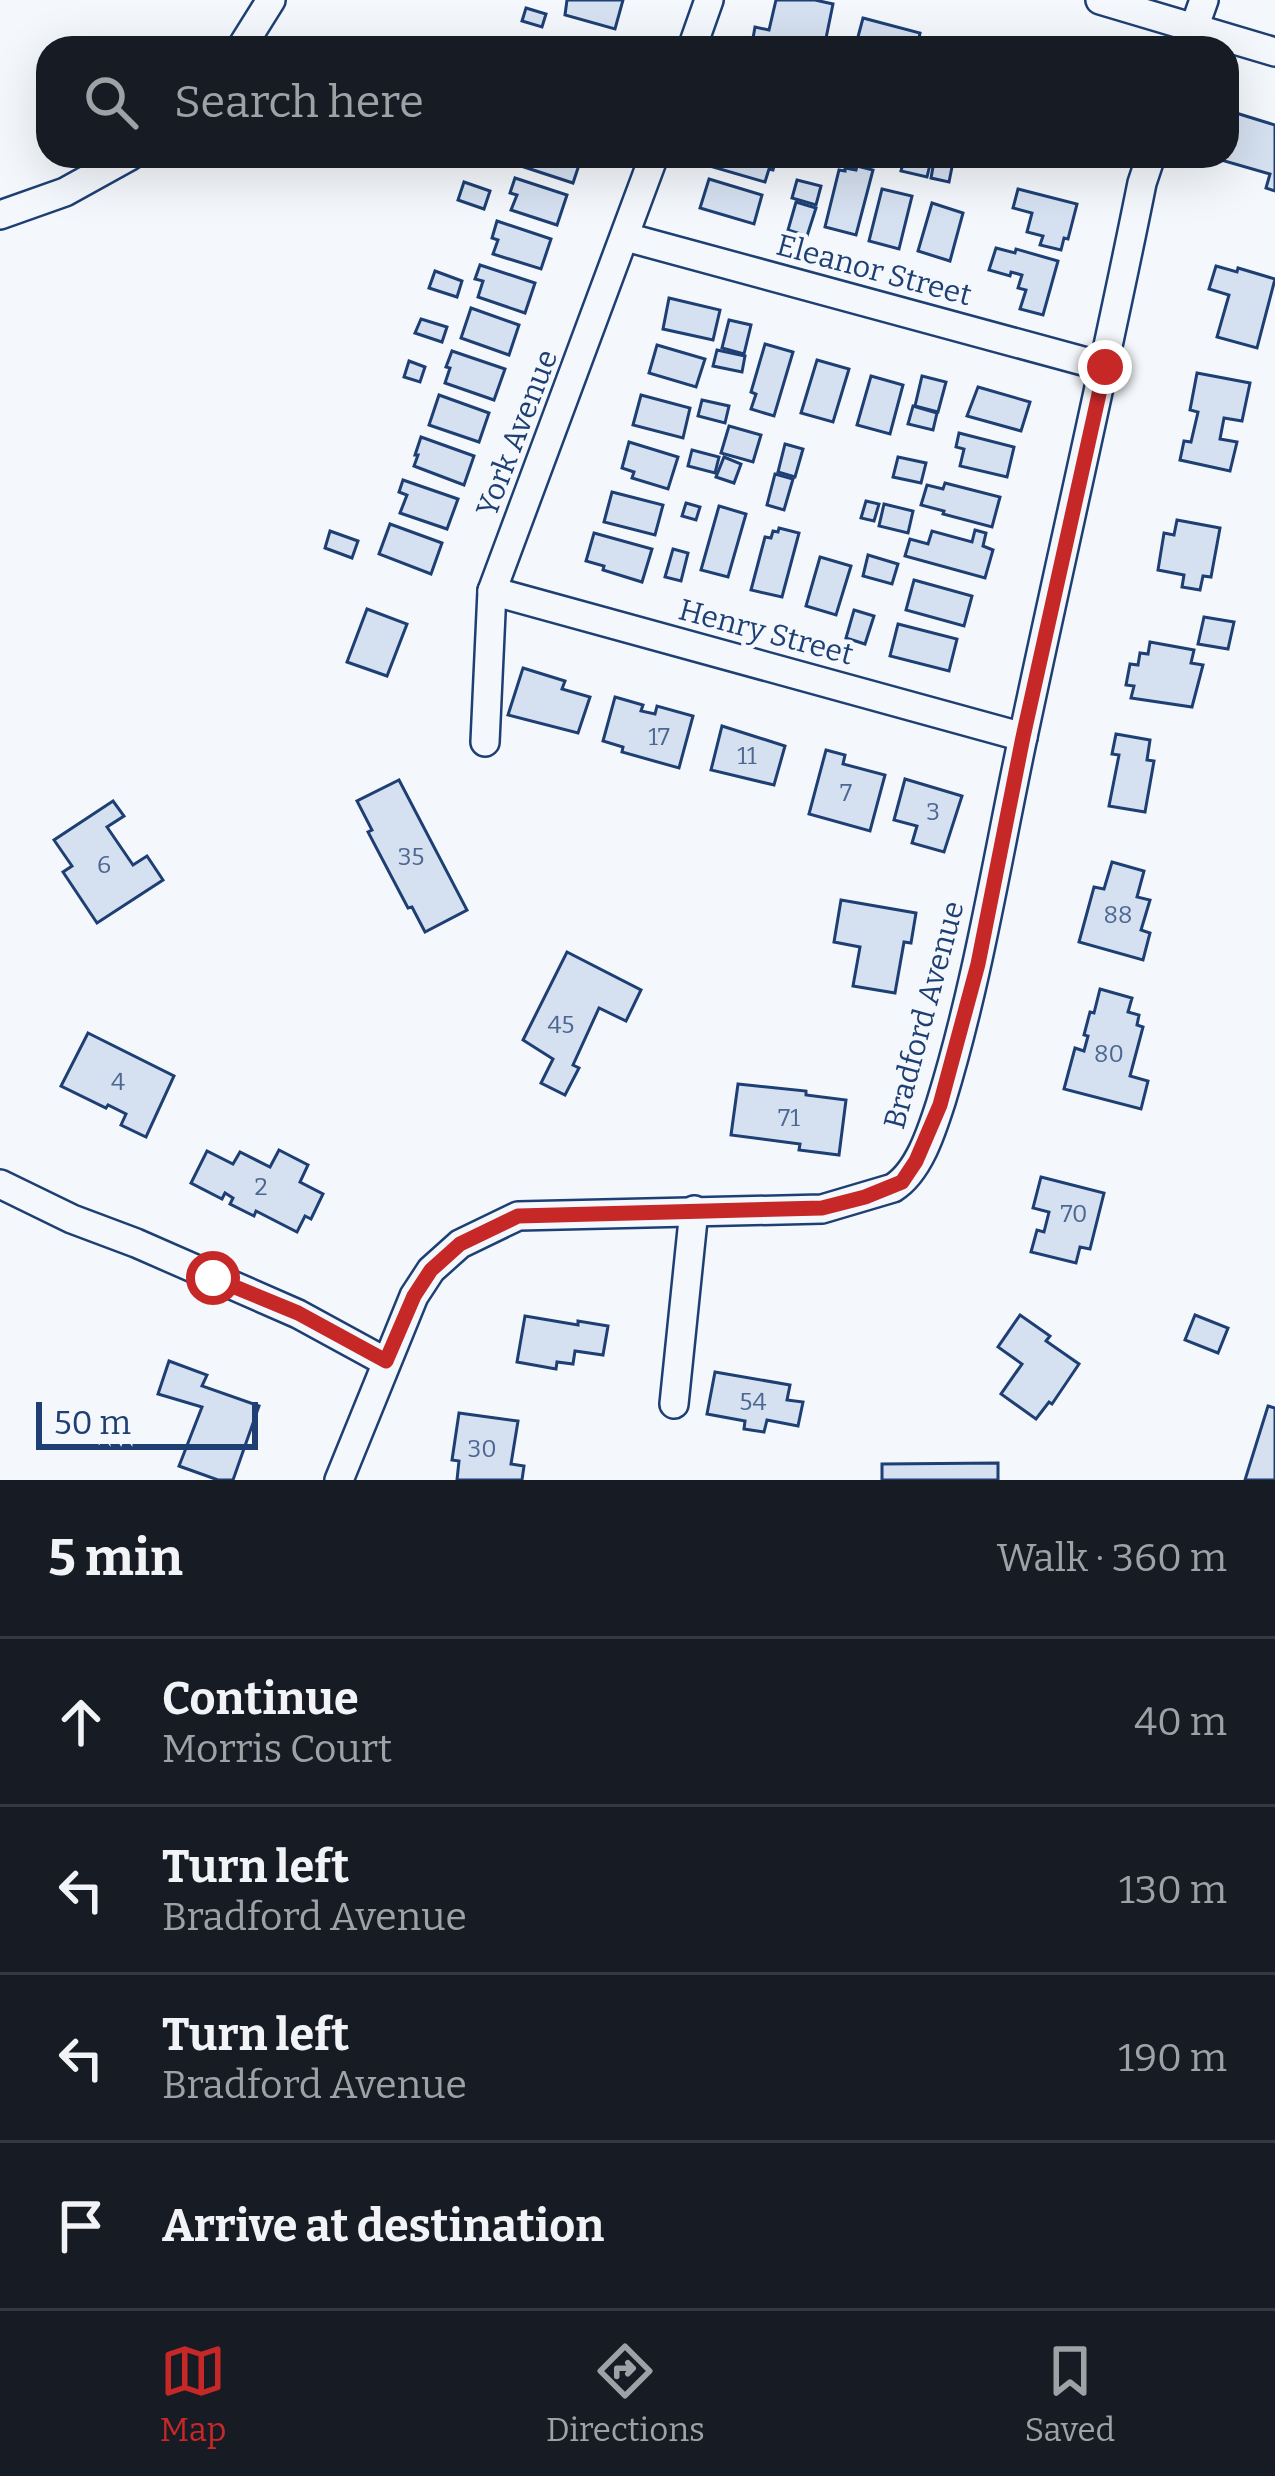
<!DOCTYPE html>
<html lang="en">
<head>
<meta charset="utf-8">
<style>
  :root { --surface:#171b24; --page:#242831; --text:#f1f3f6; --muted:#9ea1a6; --line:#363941; --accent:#c62828 }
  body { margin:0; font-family:Bitter,serif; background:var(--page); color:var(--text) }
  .scale { position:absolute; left:36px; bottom:30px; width:222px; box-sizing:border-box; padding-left:12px; border:6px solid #1d3f73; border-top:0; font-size:33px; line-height:42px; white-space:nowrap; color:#1d3f73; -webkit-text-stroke:9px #f4f7fb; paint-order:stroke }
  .stop { position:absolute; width:36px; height:36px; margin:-27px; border:9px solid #c62828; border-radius:50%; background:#fff }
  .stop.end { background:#c62828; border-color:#fff; box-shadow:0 3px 12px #0008 }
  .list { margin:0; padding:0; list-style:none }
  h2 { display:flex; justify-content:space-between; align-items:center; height:156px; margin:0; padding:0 48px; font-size:51px }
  h2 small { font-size:39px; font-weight:400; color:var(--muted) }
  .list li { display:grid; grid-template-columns:78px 1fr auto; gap:36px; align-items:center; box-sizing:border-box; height:168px; padding:0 48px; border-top:3px solid var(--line) }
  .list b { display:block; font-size:45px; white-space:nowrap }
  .list p { margin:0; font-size:39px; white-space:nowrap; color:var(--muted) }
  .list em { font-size:39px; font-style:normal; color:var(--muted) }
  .icon { flex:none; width:66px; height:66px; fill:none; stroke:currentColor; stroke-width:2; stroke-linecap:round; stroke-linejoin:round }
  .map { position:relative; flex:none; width:1275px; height:1480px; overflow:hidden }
  .search { position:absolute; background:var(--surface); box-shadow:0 12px 48px #0002; left:36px; right:36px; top:36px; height:132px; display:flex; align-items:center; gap:30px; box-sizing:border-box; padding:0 42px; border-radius:36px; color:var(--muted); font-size:45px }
  .sheet { height:828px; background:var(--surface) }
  nav { display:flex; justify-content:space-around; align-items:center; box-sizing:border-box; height:168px; border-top:3px solid var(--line); background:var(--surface); font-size:33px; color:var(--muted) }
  nav a { display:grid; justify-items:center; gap:6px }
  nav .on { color:var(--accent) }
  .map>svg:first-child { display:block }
  .building { fill:#d5e0f0; stroke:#1d3f73; stroke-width:3 }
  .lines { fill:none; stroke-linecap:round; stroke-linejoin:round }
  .street-casing { stroke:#1d3f73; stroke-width:32 }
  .street { stroke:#f4f7fb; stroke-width:27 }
  .route { stroke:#c62828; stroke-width:15 }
  .labels { text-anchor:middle; stroke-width:9; stroke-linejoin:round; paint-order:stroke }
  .number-label { font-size:24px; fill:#4b6792 }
  .street-label { font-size:30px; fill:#1d3f73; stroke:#f4f7fb }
</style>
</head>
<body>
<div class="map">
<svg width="1275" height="1480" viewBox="0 0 1275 1480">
  <rect width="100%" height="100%" fill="#f4f7fb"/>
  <g class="building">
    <path d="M 567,0 L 623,0 L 615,29 L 565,15 Z"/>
    <path d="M 776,0 L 815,0 L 833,4 L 824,48 L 800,46 L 800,42 L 784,38 L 782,48 L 752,44 L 755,27 L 769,30 Z"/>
    <path d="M 526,8 L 546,14 L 542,27 L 522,21 Z"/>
    <path d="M 863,18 L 920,33 L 917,48 L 855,48 Z"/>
    <path d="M 1236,113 L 1275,125 L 1275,191 L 1266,188 L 1270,174 L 1221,160 L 1222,156 L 1227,156 L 1227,141 Z"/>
    <path d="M 512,156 L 582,156 L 573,183 L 521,166 L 523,162 L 511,158 Z"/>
    <path d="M 716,156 L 777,156 L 773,170 L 769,169 L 765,182 L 713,167 Z"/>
    <path d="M 805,156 L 832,156 L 830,165 L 804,160 Z"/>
    <path d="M 905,156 L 932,156 L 927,177 L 901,171 Z"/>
    <path d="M 935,156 L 954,157 L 949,182 L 931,178 Z"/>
    <path d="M 857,166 L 873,170 L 856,235 L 825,227 L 839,170 L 845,171 L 845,168 L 856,170 Z"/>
    <path d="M 515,178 L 567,195 L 557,225 L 511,210 L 517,195 L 510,193 Z"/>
    <path d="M 709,179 L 762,195 L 754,224 L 700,208 Z"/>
    <path d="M 797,180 L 821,186 L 816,205 L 792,198 Z"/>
    <path d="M 464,182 L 490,191 L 484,209 L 458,200 Z"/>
    <path d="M 882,189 L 912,196 L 899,249 L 869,241 Z"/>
    <path d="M 1018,189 L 1077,204 L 1068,239 L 1064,238 L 1061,250 L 1040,245 L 1043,236 L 1027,232 L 1032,213 L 1013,208 Z"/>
    <path d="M 796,202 L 816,208 L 807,236 L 788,230 Z"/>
    <path d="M 932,203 L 963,213 L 950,261 L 918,251 Z"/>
    <path d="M 497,221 L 551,239 L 541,269 L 493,254 L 498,240 L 492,238 Z"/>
    <path d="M 996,248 L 1015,253 L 1016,249 L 1058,261 L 1043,315 L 1020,309 L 1026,290 L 1018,288 L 1022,275 L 1011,272 L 1010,276 L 989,270 Z"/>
    <path d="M 480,265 L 535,283 L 525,313 L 478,297 L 483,281 L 475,279 Z"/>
    <path d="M 1216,266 L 1237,272 L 1238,268 L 1275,279 L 1257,348 L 1217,337 L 1229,295 L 1209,289 Z"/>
    <path d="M 435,271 L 462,281 L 457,297 L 429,288 Z"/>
    <path d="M 669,298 L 720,310 L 713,340 L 663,329 Z"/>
    <path d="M 471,308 L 519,325 L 509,355 L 461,338 Z"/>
    <path d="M 421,319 L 447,327 L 442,342 L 415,333 Z"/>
    <path d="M 729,320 L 751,325 L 744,354 L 722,348 Z"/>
    <path d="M 765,344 L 793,352 L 774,416 L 751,409 L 756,394 L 751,392 Z"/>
    <path d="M 657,345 L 705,359 L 696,387 L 649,373 Z"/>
    <path d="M 717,350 L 745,356 L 742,372 L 713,366 Z"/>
    <path d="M 452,351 L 505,369 L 494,400 L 445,383 L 450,368 L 446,367 Z"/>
    <path d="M 817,360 L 849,369 L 833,422 L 801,413 Z"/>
    <path d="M 409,361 L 425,367 L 420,382 L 404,377 Z"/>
    <path d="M 1197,373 L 1250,383 L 1242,421 L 1224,418 L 1220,439 L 1237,442 L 1230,471 L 1180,460 L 1184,441 L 1191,442 L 1198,412 L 1190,410 Z"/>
    <path d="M 871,376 L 903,385 L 890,434 L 857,425 Z"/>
    <path d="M 922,376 L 946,382 L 938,412 L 915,406 Z"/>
    <path d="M 978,387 L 1030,402 L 1021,431 L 967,416 Z"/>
    <path d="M 439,395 L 489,413 L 479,442 L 429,425 Z"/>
    <path d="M 641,395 L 690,408 L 683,438 L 633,425 Z"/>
    <path d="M 702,400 L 729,406 L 725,423 L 698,416 Z"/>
    <path d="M 913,406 L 937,413 L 933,430 L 908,424 Z"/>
    <path d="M 729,426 L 761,435 L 753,462 L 721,453 Z"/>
    <path d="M 959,433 L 1014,447 L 1007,477 L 960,466 L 964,449 L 956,447 Z"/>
    <path d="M 421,437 L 474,456 L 464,485 L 414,466 L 418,455 L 415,455 Z"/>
    <path d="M 629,442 L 678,457 L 668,489 L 632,478 L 634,472 L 622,468 Z"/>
    <path d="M 785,444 L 803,449 L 795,477 L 778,472 Z"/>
    <path d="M 692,450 L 719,457 L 715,473 L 688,466 Z"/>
    <path d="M 724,457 L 741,464 L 734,483 L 716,477 Z"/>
    <path d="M 898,457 L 926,463 L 921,483 L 893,477 Z"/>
    <path d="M 775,474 L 793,479 L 784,510 L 767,505 Z"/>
    <path d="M 403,480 L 458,499 L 447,529 L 400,513 L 407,495 L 399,492 Z"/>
    <path d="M 945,483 L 1000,497 L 992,527 L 943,514 L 944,511 L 921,505 L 927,485 L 943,489 Z"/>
    <path d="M 612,492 L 663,505 L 655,535 L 604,522 Z"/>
    <path d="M 866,501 L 879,504 L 874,521 L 861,518 Z"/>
    <path d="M 686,503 L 700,507 L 696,520 L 682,516 Z"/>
    <path d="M 884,504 L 913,511 L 908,533 L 879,526 Z"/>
    <path d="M 719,506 L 746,514 L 728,577 L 701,570 Z"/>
    <path d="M 1177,520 L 1220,528 L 1211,577 L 1203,576 L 1200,590 L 1182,587 L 1184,575 L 1158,570 L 1164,533 L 1174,535 Z"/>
    <path d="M 390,524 L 442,543 L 431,574 L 379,554 Z"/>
    <path d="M 779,528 L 799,533 L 782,597 L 751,590 L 765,537 L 771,538 L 773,531 L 778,532 Z"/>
    <path d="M 975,530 L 986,533 L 983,546 L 993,550 L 985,578 L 905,556 L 910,539 L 928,544 L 932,531 L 972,542 Z"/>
    <path d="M 330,531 L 358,541 L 352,558 L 325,548 Z"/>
    <path d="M 594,533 L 652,549 L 642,582 L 603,570 L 604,566 L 586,561 Z"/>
    <path d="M 673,549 L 688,553 L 681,581 L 665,577 Z"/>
    <path d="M 868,555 L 898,564 L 892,584 L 863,576 Z"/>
    <path d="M 820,557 L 851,566 L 836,615 L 806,606 Z"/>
    <path d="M 914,580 L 972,596 L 964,626 L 906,610 Z"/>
    <path d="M 367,609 L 407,624 L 387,676 L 347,662 Z"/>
    <path d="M 854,610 L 874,616 L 865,644 L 846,638 Z"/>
    <path d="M 1204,617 L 1234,622 L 1228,649 L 1198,644 Z"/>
    <path d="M 898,624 L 957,639 L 949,671 L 890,656 Z"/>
    <path d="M 1150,642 L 1194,650 L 1191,663 L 1203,665 L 1192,707 L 1131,698 L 1134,686 L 1126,685 L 1130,664 L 1138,665 L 1140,653 L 1148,654 Z"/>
    <path d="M 523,668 L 565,681 L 562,689 L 590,697 L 578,733 L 508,715 Z"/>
    <path d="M 615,697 L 643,705 L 641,711 L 655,714 L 657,706 L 693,716 L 679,768 L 622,752 L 623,747 L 603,741 Z"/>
    <path d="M 722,726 L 785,746 L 774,785 L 711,770 Z"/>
    <path d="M 1116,734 L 1150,740 L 1147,760 L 1154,761 L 1145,812 L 1109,806 L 1119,755 L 1112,754 Z"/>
    <path d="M 826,750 L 845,755 L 843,764 L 885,775 L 870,831 L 809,814 Z"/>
    <path d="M 905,779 L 962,796 L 944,852 L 912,843 L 917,826 L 894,820 Z"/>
    <path d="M 399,780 L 467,910 L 425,932 L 412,907 L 408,908 L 368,832 L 372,830 L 357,801 Z"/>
    <path d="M 113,801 L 124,816 L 107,827 L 133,865 L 147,856 L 163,880 L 97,923 L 63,872 L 72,866 L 54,840 Z"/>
    <path d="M 1112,862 L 1144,871 L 1137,897 L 1150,900 L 1141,930 L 1150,933 L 1143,960 L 1079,942 L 1094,887 L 1104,889 Z"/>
    <path d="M 841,900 L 916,913 L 911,943 L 904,942 L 895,993 L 853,986 L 860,947 L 834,942 Z"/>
    <path d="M 567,952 L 641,990 L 626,1021 L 599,1008 L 573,1065 L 579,1068 L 565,1095 L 541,1083 L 553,1059 L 523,1040 Z"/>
    <path d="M 1100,989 L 1132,998 L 1128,1012 L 1139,1015 L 1137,1025 L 1143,1027 L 1130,1076 L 1148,1081 L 1141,1109 L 1064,1089 L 1075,1048 L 1084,1051 L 1088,1036 L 1084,1035 L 1090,1012 L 1094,1013 Z"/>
    <path d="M 88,1033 L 174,1076 L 146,1137 L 121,1125 L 126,1114 L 108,1105 L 106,1108 L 61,1086 Z"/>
    <path d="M 738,1084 L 806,1091 L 806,1095 L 846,1100 L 839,1155 L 799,1150 L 800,1144 L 731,1135 Z"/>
    <path d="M 279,1150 L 308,1165 L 300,1182 L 323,1194 L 311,1219 L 305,1216 L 297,1232 L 256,1211 L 254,1216 L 230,1204 L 233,1198 L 225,1193 L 222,1199 L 191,1183 L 207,1151 L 233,1164 L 240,1152 L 270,1167 Z"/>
    <path d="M 1041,1177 L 1104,1193 L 1090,1249 L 1080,1247 L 1076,1263 L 1031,1252 L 1037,1230 L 1044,1232 L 1049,1212 L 1033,1208 Z"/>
    <path d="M 1020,1315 L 1050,1336 L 1046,1341 L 1079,1364 L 1052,1404 L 1049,1402 L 1036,1419 L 1001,1394 L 1022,1364 L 998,1347 Z"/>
    <path d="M 1195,1315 L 1228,1328 L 1218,1353 L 1185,1340 Z"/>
    <path d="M 525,1316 L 578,1325 L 578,1321 L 608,1326 L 603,1355 L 575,1351 L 573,1364 L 557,1362 L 556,1369 L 517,1362 Z"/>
    <path d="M 169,1361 L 207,1375 L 202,1386 L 259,1406 L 233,1480 L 218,1480 L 179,1466 L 202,1407 L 158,1394 Z"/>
    <path d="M 715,1372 L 790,1385 L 787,1400 L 803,1402 L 798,1426 L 767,1420 L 764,1432 L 744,1429 L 745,1421 L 707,1414 Z"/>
    <path d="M 1268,1406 L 1275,1408 L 1275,1480 L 1245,1480 Z"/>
    <path d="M 459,1413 L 518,1421 L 511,1464 L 524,1466 L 522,1480 L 457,1480 L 459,1461 L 452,1460 Z"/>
    <path d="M 998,1463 L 998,1480 L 882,1480 L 882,1464 Z"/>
  </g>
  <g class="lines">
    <defs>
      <g id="street">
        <path d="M 1100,0 L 1275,52"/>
        <path d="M 241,48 L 271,0"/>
        <path d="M 692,48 L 709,0"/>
        <path d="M 1187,48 L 1204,0"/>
        <path d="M 0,215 L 65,192 L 130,156"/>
        <path d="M 626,237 L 1105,367"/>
        <path d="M 492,591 L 1023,737"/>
        <path d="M 485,742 L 492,591 L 654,156"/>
        <path d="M 0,1184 L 72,1219 L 136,1243 L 298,1314 L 386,1362"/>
        <path d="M 674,1404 L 694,1210"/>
        <path d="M 339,1480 L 414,1296 L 431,1270 L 460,1244 L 518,1216 L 822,1209 L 893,1188 C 919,1172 932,1130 941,1102 C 978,982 997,859 1023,737 C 1062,552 1105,368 1142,183 L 1151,156"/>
      </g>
    </defs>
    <use href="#street" class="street-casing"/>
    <use href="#street" class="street"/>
  </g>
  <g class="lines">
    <path class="route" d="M 213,1278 L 298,1313 L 386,1361 L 414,1296 L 431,1270 L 460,1244 L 518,1216 L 822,1208 L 865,1197 L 902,1182 L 916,1161 L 940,1105 L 978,964 L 1023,737 L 1105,367"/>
  </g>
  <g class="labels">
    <g class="number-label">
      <text x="659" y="745">17</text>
      <text x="747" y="764">11</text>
      <text x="846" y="801">7</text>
      <text x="933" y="820">3</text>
      <text x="411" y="865">35</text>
      <text x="104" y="873">6</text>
      <text x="1118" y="923">88</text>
      <text x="561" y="1033">45</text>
      <text x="1109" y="1062">80</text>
      <text x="118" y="1090">4</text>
      <text x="789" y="1126">71</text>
      <text x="261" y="1195">2</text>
      <text x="1074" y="1222">70</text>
      <text x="753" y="1410">54</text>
      <text x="482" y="1457">30</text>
    </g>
    <g class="street-label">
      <text transform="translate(874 270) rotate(15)" y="10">Eleanor Street</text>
      <text transform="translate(517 433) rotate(-69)" y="10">York Avenue</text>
      <text transform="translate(766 632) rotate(15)" y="10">Henry Street</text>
      <text transform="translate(924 1015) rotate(-75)" y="10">Bradford Avenue</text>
    </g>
  </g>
</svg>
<div class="scale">50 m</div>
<div class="stop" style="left:213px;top:1278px"></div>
<div class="stop end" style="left:1105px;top:367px"></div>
<div class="search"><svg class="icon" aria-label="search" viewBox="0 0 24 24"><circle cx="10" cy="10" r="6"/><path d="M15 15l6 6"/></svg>Search here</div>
</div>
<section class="sheet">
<h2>5 min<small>Walk · 360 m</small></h2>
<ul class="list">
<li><svg class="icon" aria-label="ahead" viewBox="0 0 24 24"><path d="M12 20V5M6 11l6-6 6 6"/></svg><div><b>Continue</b><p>Morris Court</p></div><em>40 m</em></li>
<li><svg class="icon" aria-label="left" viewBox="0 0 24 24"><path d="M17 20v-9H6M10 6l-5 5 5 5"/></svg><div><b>Turn left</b><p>Bradford Avenue</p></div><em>130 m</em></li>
<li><svg class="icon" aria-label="left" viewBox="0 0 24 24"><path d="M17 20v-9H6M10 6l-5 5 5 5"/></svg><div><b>Turn left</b><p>Bradford Avenue</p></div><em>190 m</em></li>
<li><svg class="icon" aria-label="arrive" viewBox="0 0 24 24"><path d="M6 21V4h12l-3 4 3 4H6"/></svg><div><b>Arrive at destination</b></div></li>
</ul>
</section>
<nav>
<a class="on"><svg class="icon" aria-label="map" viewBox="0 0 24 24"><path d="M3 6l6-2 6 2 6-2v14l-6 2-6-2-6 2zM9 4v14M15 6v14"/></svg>Map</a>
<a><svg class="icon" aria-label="directions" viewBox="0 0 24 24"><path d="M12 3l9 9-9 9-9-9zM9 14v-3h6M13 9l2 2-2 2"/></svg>Directions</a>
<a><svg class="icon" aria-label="saved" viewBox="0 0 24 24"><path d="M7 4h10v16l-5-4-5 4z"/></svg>Saved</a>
</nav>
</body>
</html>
